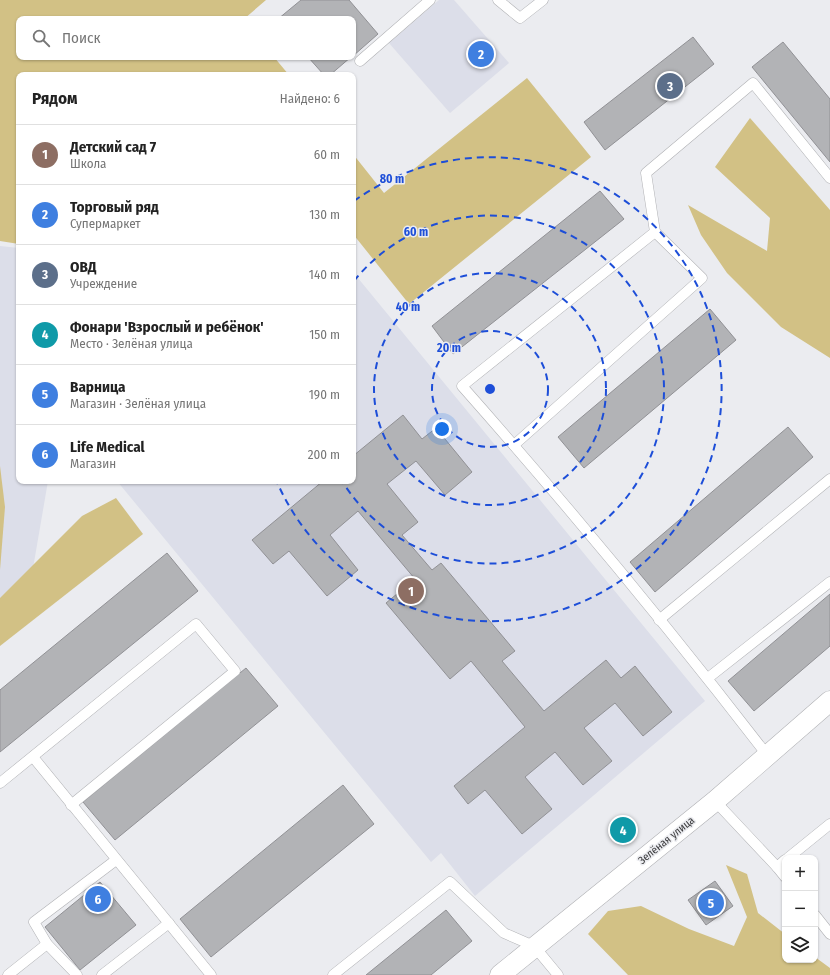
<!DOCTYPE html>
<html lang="ru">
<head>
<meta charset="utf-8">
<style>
  :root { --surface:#fff; --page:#f2f2f2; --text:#222; --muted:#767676; --line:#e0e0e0; --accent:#ea580c }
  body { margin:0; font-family:"Fira Sans Condensed",sans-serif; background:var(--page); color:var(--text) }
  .controls { position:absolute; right:12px; bottom:12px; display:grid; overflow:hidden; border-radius:8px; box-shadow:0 1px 3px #0004 }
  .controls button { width:36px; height:36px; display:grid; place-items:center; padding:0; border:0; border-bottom:1px solid var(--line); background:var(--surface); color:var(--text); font:20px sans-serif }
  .you { position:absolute; left:442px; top:429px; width:14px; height:14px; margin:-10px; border:3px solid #fff; border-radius:50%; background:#1a73e8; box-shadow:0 0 0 6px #1a73e833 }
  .badge { display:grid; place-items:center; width:26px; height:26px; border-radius:50%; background:var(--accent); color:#fff; font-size:13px; font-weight:700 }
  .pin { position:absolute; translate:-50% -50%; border:2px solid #fff; box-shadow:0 1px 4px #0006 }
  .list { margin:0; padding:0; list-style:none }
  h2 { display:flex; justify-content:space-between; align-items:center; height:52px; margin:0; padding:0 16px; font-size:17px }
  h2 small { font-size:13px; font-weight:400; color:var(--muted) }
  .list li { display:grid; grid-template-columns:26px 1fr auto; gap:12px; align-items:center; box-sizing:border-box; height:60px; padding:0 16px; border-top:1px solid var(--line) }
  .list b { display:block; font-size:15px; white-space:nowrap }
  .list p { margin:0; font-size:13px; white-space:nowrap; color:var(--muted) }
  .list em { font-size:13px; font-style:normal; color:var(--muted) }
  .icon { flex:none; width:22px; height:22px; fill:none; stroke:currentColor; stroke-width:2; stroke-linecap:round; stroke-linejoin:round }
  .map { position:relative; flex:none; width:830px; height:975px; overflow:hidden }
  .search { position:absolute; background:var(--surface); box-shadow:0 1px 3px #0004; left:16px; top:16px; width:340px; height:44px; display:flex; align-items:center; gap:10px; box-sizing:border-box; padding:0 14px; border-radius:8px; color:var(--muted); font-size:15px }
  .panel { position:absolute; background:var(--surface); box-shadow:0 1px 3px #0004; left:16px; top:72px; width:340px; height:412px; border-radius:8px }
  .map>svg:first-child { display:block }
  .built { fill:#dcdee9 }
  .green { fill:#d2c185 }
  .building { fill:#b2b3b6; stroke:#919195 }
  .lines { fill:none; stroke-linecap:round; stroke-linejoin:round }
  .lane-casing { stroke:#b0b1b4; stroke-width:11 }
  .street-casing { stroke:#b0b1b4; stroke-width:21 }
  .lane { stroke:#fff; stroke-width:10 }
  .street { stroke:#fff; stroke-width:20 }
  .ring { fill:none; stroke:#1d4ed8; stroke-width:2; stroke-dasharray:7 5 }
  .labels { text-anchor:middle; stroke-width:3; stroke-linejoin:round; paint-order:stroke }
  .street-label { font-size:11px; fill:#3b3b3d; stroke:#ebecf0 }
  .centre { fill:#1d4ed8; stroke:#ebecf0; stroke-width:2 }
  .ring-label { font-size:12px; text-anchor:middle; font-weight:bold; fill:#1d4ed8; stroke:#ebecf0; stroke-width:3; stroke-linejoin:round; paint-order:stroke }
</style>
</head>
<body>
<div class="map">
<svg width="830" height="975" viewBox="0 0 830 975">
  <rect width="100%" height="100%" fill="#ebecf0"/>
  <g class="built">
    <path d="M 439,0 L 454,0 L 509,63 L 450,113 L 389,43 Z"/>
    <path d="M 0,246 L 19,248 L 19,481 L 48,481 L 26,609 L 0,632 Z"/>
    <path d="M 353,272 L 705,701 L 475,896 L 441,853 L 431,862 L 117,481 L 353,481 Z"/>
  </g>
  <g class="green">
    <path d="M 0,0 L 266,0 L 244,19 L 19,19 L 19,57 L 274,57 L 289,75 L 19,75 L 19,244 L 0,241 Z"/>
    <path d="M 527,78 L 591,157 L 409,304 L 353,234 L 353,154 L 384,193 Z"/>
    <path d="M 750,118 L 830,210 L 830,358 L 781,327 L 727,273 L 701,235 L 688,205 L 767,251 L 770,218 L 715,167 Z"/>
    <path d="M 0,466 L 5,507 L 0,570 Z"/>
    <path d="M 116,498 L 143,534 L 0,646 L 0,598 L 82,516 Z"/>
    <path d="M 726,865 L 747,874 L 758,913 L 785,934 L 785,960 L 815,960 L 815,957 L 830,968 L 830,975 L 628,975 L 588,934 L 608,911 L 641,906 L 689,929 L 734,946 L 747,917 Z"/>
  </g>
  <g class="building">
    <path d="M 301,0 L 349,0 L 378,34 L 353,56 L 353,19 L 278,19 Z"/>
    <path d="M 693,37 L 714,64 L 605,150 L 584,122 Z"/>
    <path d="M 783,42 L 830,99 L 830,162 L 752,67 Z"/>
    <path d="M 308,57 L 351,57 L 330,75 L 324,75 Z"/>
    <path d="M 600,191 L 624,219 L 453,354 L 432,326 Z"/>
    <path d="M 710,309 L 736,340 L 584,468 L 558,437 Z"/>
    <path d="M 403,415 L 422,439 L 436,428 L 472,472 L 445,495 L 416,461 L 387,484 L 418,522 L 402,535 L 432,570 L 441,563 L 515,651 L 502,661 L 544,711 L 606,660 L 621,678 L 635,666 L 672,712 L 643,736 L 615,703 L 584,728 L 612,761 L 583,785 L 555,752 L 525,777 L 552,809 L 522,834 L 485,790 L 468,804 L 454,786 L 525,727 L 471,661 L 450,679 L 386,603 L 415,579 L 358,511 L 330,535 L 358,570 L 327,596 L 289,551 L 273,564 L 252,540 L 323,481 L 353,481 L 353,456 Z"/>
    <path d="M 788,427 L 813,457 L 655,592 L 630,562 Z"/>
    <path d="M 167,553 L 198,591 L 0,752 L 0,690 Z"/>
    <path d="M 830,594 L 830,646 L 754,711 L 728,681 Z"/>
    <path d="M 246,668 L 278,706 L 115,840 L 83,802 Z"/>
    <path d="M 343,785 L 374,824 L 211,957 L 180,919 Z"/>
    <path d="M 715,881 L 733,906 L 706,925 L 688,900 Z"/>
    <path d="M 100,882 L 136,925 L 80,970 L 45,927 Z"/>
    <path d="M 446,910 L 472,941 L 431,975 L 366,975 Z"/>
  </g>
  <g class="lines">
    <defs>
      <g id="lane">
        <path d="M 498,0 L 520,18 L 543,0"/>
        <path d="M 360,61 L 430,0"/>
        <path d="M 514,445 L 702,278 L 655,232"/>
        <path d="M 659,620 L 830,479"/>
        <path d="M 708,678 L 830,582"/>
        <path d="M 767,755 C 670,629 568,506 462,386 L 655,232 L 646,173 L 753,83 L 830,178"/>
        <path d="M 33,757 L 211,975"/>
        <path d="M 0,783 L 196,624 L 235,671 L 71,805"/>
        <path d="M 715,801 L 777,867 L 785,860"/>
        <path d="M 788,858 L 830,824"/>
        <path d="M 777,867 L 785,877"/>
        <path d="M 815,915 L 830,934"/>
        <path d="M 8,975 L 47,944"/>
        <path d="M 77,975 L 47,944 L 34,922 L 116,860"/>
        <path d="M 102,975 L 169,923"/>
        <path d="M 333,975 L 450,882 L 504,933 L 534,946 L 558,975"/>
      </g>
      <path id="street" d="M 500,975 L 715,801 L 830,701"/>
    </defs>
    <use href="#lane" class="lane-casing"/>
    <use href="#street" class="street-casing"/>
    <use href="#lane" class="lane"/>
    <use href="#street" class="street"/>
  </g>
  <g class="ring">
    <circle cx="490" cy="389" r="58"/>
    <circle cx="490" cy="389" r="116"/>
    <path d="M354 281A174 174 0 1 1 342 481"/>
    <path d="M354 201A232 232 0 1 1 277 482"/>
  </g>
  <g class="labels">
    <g class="street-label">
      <text transform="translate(666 840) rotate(-39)" y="4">Зелёная улица</text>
    </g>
  </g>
  <circle cx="490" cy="389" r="6" class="centre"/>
  <g class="ring-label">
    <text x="392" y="183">80 m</text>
    <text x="416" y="236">60 m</text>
    <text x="408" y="311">40 m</text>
    <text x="449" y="352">20 m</text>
  </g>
</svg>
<div class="controls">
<button>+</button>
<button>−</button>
<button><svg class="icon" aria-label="layers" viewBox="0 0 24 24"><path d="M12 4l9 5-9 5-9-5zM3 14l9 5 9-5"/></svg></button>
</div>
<div class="you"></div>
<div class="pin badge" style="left:411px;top:591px;background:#8d6e63">1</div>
<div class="pin badge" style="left:481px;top:54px;background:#3f7fe0">2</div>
<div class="pin badge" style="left:670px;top:86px;background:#5c6f8a">3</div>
<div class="pin badge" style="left:623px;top:830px;background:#0f9aa8">4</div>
<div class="pin badge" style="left:711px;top:903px;background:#3f7fe0">5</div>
<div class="pin badge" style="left:98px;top:899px;background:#3f7fe0">6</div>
<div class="search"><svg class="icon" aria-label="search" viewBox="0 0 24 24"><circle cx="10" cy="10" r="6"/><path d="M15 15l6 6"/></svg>Поиск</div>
<section class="panel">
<h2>Рядом<small>Найдено: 6</small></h2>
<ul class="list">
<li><span class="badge" style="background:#8d6e63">1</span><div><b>Детский сад 7</b><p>Школа</p></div><em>60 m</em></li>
<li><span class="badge" style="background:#3f7fe0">2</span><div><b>Торговый ряд</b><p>Супермаркет</p></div><em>130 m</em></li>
<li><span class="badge" style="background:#5c6f8a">3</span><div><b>ОВД</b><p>Учреждение</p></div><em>140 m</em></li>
<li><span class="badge" style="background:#0f9aa8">4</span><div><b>Фонари 'Взрослый и ребёнок'</b><p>Место · Зелёная улица</p></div><em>150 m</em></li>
<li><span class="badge" style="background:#3f7fe0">5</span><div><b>Варница</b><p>Магазин · Зелёная улица</p></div><em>190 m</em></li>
<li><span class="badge" style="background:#3f7fe0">6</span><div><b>Life Medical</b><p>Магазин</p></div><em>200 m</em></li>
</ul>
</section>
</div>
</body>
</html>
